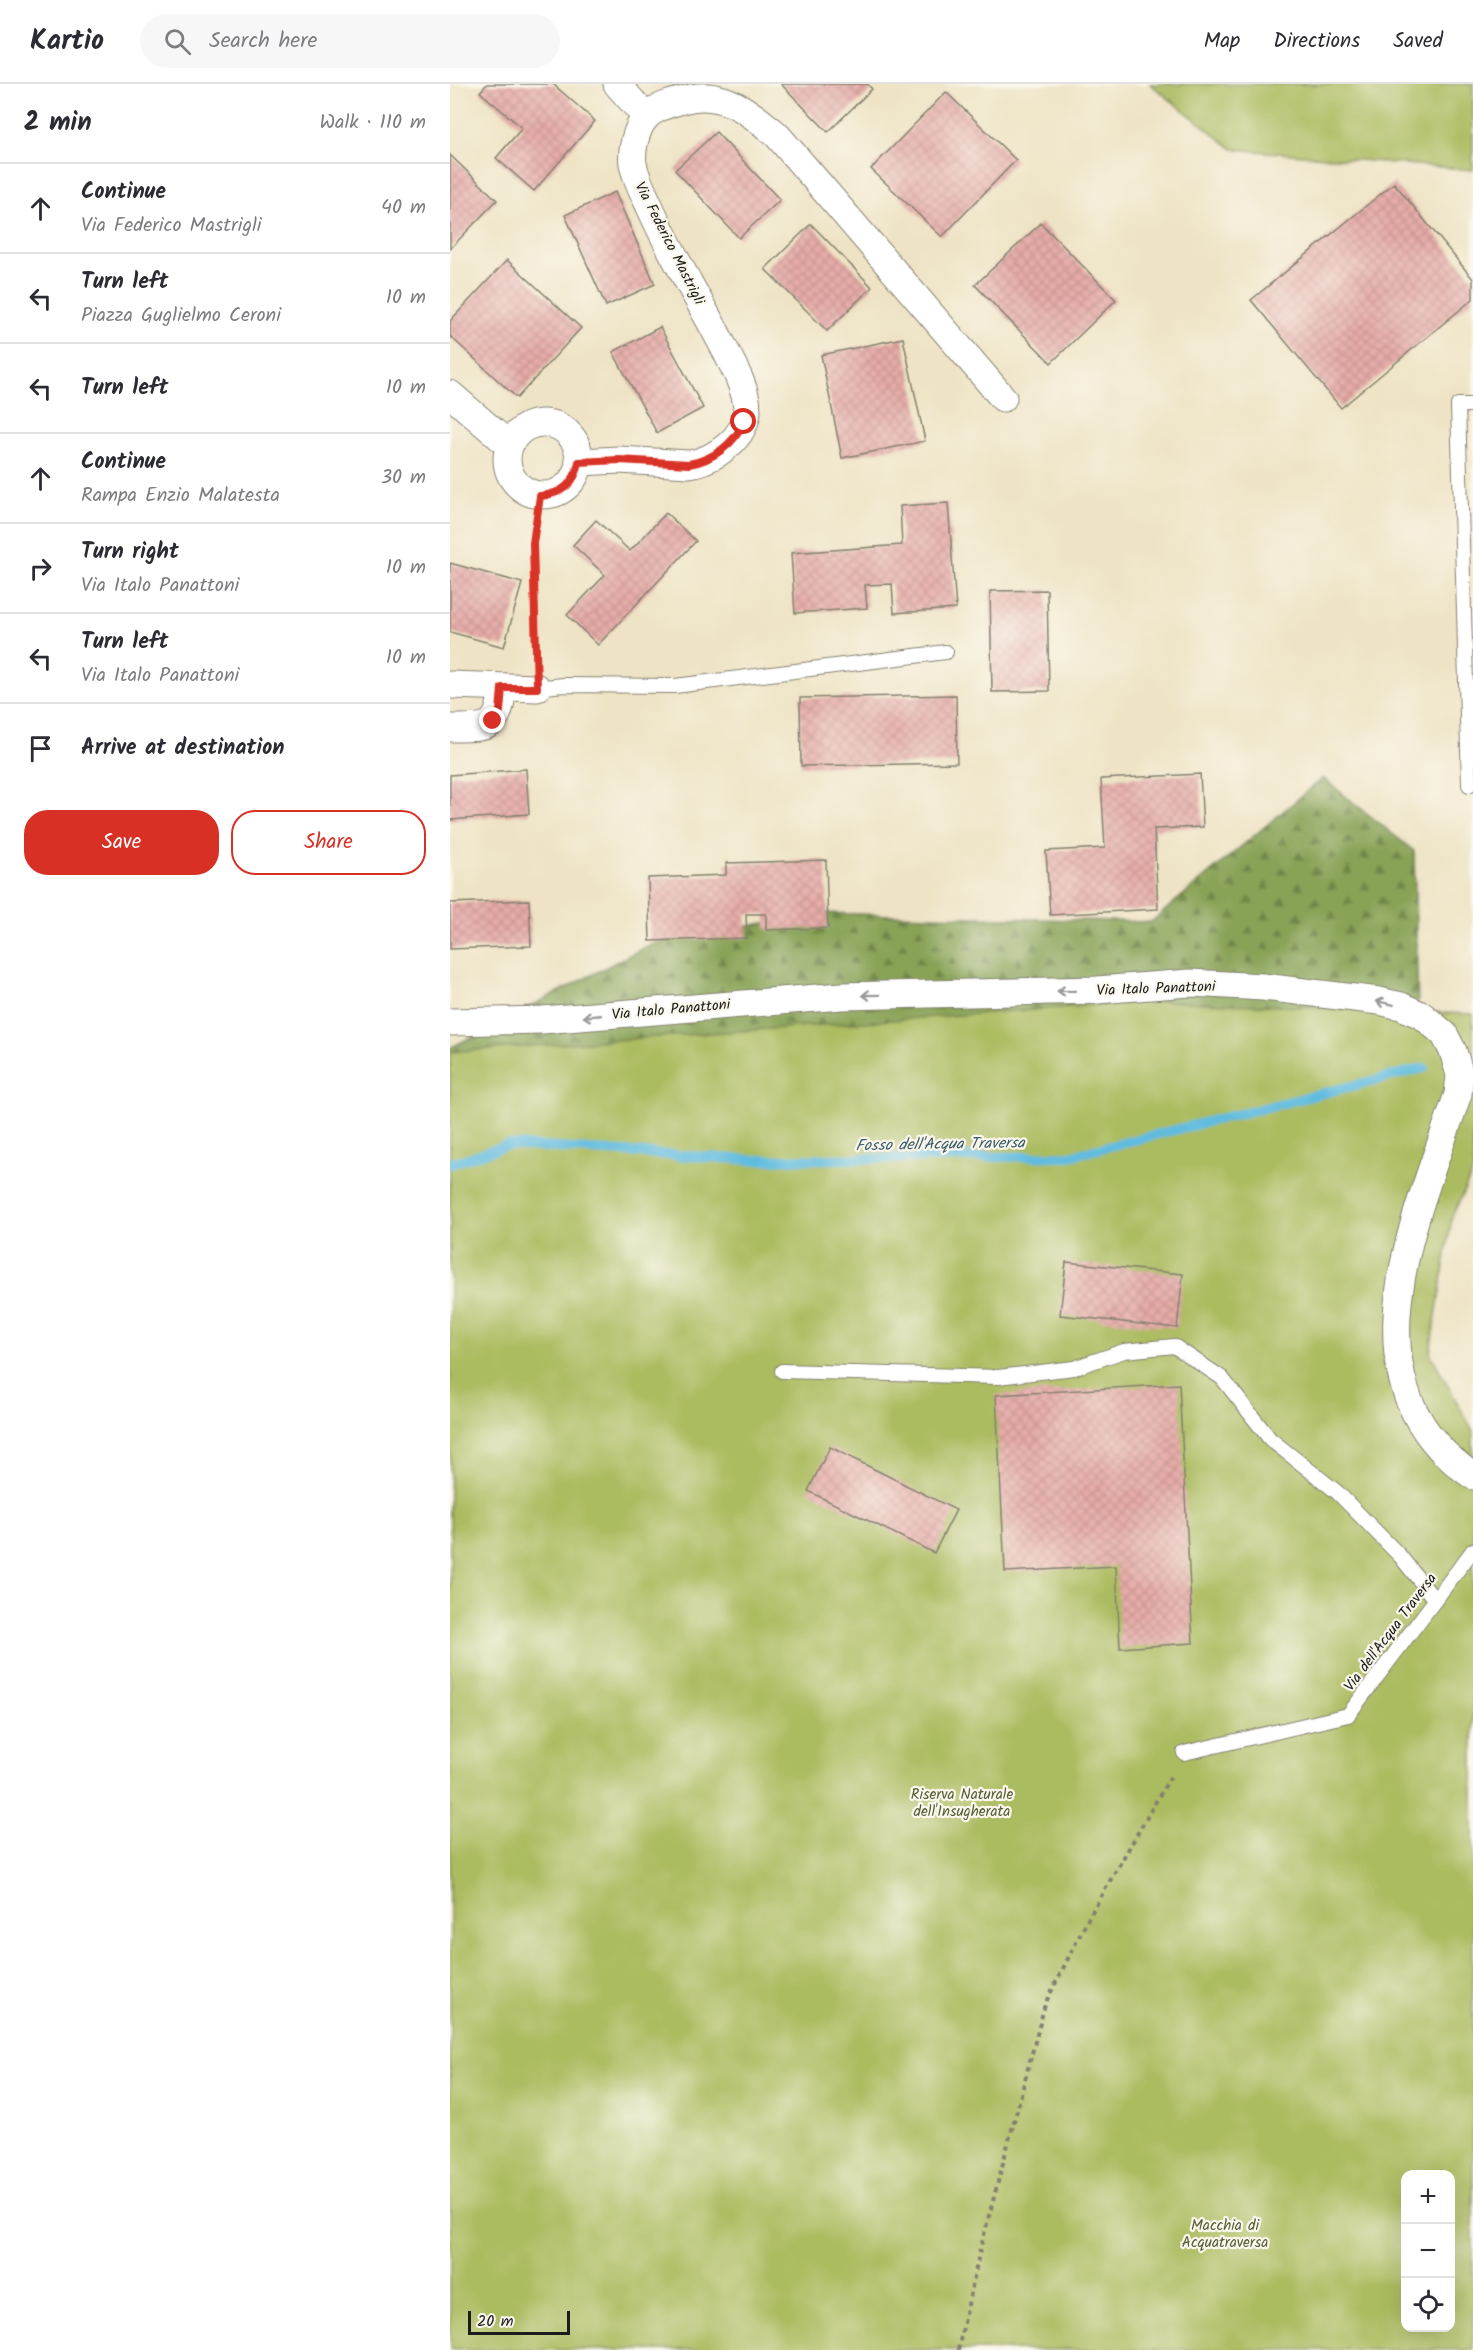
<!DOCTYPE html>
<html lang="en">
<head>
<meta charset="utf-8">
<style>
  :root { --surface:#fff; --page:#f7f7f7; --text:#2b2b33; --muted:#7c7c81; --line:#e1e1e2; --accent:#d93025 }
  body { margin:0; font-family:Kalam,sans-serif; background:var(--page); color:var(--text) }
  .controls { position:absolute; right:18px; bottom:18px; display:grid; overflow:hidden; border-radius:12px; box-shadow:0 6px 24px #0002 }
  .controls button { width:54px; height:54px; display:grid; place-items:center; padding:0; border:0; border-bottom:2px solid var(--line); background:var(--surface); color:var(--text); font:30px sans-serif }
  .scale { position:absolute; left:18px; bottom:15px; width:102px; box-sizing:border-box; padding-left:6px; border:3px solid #1c1c1c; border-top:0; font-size:16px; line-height:21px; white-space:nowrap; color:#1c1c1c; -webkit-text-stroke:4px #fbf7ec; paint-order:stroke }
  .stop { position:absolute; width:18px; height:18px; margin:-14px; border:4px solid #d93025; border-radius:50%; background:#fff }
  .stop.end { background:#d93025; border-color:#fff; box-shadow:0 2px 6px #0008 }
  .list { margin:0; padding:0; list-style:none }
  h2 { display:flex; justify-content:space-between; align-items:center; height:78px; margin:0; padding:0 24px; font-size:26px }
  h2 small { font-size:20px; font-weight:400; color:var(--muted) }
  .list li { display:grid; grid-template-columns:39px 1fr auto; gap:18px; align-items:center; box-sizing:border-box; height:90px; padding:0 24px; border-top:2px solid var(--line) }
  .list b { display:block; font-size:22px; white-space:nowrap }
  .list p { margin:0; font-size:20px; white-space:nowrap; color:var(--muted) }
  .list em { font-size:20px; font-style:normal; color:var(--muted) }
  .actions { display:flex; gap:12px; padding:18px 24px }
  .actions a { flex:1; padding:14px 0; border:2px solid var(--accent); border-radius:24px; text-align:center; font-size:21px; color:var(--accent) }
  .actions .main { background:var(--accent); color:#fff }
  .icon { flex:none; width:33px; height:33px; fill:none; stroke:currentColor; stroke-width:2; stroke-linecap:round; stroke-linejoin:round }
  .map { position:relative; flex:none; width:1023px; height:2266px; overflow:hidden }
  header { display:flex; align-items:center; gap:36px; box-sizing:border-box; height:84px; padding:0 30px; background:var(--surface); border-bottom:2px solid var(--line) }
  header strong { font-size:28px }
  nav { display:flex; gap:33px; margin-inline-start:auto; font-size:21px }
  .search { width:420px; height:54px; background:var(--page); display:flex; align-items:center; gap:15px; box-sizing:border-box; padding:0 21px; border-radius:33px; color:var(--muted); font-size:22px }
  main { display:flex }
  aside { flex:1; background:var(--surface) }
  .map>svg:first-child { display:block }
  .forest { fill:url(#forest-firs); stroke:#526039; stroke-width:1.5 }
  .green { fill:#abbb5f; stroke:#646c3e; stroke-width:1.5; fill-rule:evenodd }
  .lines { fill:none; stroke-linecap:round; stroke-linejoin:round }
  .stream { stroke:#61bcdf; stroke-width:10 }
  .building { fill:url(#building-cross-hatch) }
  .service-casing { stroke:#858070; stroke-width:16 }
  .minor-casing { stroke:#858070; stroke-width:29 }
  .path { stroke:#858070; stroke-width:4; stroke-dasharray:4.5 4.5; stroke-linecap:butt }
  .service { stroke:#fff; stroke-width:14 }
  .minor { stroke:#fff; stroke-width:27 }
  .oneway { stroke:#999 }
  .route { stroke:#d93025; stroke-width:8 }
  .labels { text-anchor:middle; stroke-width:4.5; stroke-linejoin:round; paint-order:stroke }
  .street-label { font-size:15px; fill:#1c1c1c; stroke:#fbf7ec }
  .park-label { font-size:15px; fill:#555c37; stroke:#fbf7ec }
  .water-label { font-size:16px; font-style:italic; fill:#385c6a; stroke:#fbf7ec }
</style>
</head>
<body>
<header>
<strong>Kartio</strong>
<div class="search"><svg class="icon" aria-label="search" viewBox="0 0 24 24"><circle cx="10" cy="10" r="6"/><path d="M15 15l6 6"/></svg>Search here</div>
<nav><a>Map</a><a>Directions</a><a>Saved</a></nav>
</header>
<main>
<aside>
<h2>2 min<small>Walk · 110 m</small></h2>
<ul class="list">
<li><svg class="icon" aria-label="ahead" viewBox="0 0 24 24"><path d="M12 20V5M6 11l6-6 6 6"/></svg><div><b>Continue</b><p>Via Federico Mastrigli</p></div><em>40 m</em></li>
<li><svg class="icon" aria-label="left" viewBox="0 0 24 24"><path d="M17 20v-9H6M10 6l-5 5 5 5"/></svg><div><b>Turn left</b><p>Piazza Guglielmo Ceroni</p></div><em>10 m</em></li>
<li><svg class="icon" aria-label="left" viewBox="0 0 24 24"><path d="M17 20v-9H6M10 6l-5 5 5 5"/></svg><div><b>Turn left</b></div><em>10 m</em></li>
<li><svg class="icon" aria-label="ahead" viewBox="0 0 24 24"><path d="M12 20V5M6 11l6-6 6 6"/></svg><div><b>Continue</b><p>Rampa Enzio Malatesta</p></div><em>30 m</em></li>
<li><svg class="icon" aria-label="right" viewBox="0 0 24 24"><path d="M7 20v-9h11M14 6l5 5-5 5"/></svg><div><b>Turn right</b><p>Via Italo Panattoni</p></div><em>10 m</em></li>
<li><svg class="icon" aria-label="left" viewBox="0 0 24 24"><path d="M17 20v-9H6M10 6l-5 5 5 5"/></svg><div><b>Turn left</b><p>Via Italo Panattoni</p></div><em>10 m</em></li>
<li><svg class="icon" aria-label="arrive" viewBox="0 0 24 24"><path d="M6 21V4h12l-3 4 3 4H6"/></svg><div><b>Arrive at destination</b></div></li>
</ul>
<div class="actions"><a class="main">Save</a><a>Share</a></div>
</aside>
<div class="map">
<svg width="1023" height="2266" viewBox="0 0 1023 2266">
  <defs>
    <pattern id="forest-firs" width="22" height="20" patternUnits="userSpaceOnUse" patternTransform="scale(1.5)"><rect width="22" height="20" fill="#88a356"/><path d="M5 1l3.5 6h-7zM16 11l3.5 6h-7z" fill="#6e8446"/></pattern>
    <pattern id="building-cross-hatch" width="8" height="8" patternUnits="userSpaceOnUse" patternTransform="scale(1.5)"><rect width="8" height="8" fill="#e6aca8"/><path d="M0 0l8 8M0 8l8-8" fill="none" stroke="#c59390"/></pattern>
  </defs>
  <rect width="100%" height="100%" fill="#fbf7ec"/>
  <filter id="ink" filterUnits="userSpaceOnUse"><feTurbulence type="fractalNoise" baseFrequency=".0167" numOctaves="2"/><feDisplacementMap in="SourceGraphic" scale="12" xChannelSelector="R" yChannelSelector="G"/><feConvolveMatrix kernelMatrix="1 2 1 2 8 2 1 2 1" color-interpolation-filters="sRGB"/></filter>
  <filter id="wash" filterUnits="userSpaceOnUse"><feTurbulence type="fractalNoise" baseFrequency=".008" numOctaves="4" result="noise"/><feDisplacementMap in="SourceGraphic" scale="24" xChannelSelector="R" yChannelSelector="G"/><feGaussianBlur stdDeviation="1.35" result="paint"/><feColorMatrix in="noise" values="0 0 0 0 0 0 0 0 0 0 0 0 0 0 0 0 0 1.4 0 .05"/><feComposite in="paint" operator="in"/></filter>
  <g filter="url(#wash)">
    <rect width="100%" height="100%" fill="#eee3c4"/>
    <path class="forest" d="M 873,694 L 964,767 L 970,1005 L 0,1172 L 0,964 L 201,860 L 369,829 L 701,838 Z"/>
    <g class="green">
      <path d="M 700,0 L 1023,0 L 1023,86 L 783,65 Z"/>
      <path d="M 704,917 L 1023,930 L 1023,1087 L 1002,1133 L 980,1269 L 1023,1347 L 1023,2266 L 0,2266 L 0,968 ZM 956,2090 L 1000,2090 L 1000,2244 L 956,2244 Z"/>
    </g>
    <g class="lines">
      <path class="stream" d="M 0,1080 L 58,1061 L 304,1076 L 620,1072 L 974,984"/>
    </g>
    <g id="blocks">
      <g class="building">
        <path d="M 37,0 L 103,0 L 145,37 L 84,107 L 46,74 L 72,44 L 30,8 Z"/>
        <path d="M 331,0 L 417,0 L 422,5 L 378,48 Z"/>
        <path d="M 496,8 L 566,76 L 492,153 L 421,85 Z"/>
        <path d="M 266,48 L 330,116 L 289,154 L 225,86 Z"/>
        <path d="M 0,71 L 47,116 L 0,165 Z"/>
        <path d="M 944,99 L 1023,195 L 1023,215 L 891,324 L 801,216 Z"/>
        <path d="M 165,108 L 205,200 L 156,222 L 115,131 Z"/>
        <path d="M 591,139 L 666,216 L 601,279 L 525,201 Z"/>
        <path d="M 361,140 L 422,203 L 377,247 L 315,185 Z"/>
        <path d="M 57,176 L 131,244 L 67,314 L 0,252 L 0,237 Z"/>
        <path d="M 210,243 L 253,324 L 207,349 L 163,268 Z"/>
        <path d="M 453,254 L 475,357 L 392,374 L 371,271 Z"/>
        <path d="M 498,419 L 506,525 L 444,529 L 442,500 L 415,501 L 417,524 L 345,529 L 341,469 L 452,461 L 450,422 Z"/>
        <path d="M 216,429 L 246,457 L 148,561 L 117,531 L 155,491 L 123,461 L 146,436 L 180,467 Z"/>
        <path d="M 0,479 L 72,499 L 54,563 L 0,548 Z"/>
        <path d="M 597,506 L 599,607 L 542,608 L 540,507 Z"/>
        <path d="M 506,611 L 507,679 L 351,682 L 350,614 Z"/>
        <path d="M 76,685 L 79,730 L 0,736 L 0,691 Z"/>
        <path d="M 750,690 L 753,743 L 704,745 L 708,825 L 600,831 L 596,767 L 655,764 L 651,695 Z"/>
        <path d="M 376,776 L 378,844 L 316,846 L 316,830 L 296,830 L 297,854 L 200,857 L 198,794 L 276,791 L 276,779 Z"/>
        <path d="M 79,816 L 81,862 L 0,865 L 0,819 Z"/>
        <path d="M 616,1178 L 733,1190 L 727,1244 L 610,1231 Z"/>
        <path d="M 729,1300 L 743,1559 L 670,1564 L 666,1482 L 555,1488 L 546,1311 Z"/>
        <path d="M 380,1363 L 506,1426 L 484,1469 L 358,1407 Z"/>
      </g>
    </g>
  </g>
  <g filter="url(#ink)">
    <use href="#blocks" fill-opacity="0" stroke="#858070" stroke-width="1.5"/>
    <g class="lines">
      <defs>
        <g id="service">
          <path d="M 87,604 L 113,601 L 225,602 L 496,568"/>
          <path d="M 1019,701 L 1008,321 L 1023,321"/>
          <path d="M 332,1287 L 548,1293 L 624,1284 L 674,1267 L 724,1262 L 772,1294 L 820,1355 L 887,1408 L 950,1472 L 985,1516"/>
          <path d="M 734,1669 L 898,1631 L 1023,1466"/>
        </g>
        <g id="minor">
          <path d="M 167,0 L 196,33"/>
          <path d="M 0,310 L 59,361"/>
          <circle cx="93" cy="375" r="36"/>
          <path d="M 130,378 L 169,376 L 239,380 C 265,376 296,354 297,326 C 297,314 293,304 289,294 C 262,235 226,182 200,123 C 194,110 186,95 183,80 C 181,66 186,44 196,33 C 206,23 221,19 233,16 C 271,4 300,28 327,51 L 553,314"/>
          <path d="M 0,601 L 87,604"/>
          <path d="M 0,644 C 39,644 48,646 53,604"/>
          <path d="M 0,938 L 92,936 L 392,912 L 647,906 L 740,899 L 813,903 L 929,917 L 951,922 L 973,932 L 994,950 L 1003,967 L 1010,991 L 1008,1010 C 967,1132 886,1300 1023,1392"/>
        </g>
      </defs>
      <use href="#service" class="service-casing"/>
      <use href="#minor" class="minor-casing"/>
      <g class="path">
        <path d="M 86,573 L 83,459 L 90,412"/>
        <path d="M 508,2266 L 530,2166 L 595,1920 L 639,1833 L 722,1690"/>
      </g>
      <use href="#service" class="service"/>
      <use href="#minor" class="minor"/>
    </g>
    <defs><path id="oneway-shaft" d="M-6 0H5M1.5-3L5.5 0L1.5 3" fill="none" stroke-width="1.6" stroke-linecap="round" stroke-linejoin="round" transform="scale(1.5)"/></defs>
    <g class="oneway">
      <use href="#oneway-shaft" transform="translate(616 907) rotate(179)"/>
      <use href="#oneway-shaft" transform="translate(421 911) rotate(179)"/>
      <use href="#oneway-shaft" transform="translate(935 919) rotate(-168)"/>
      <use href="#oneway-shaft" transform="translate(142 932) rotate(175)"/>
    </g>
  </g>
  <g class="lines" filter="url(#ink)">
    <path class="route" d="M 43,637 L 50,627 L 52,604 L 87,604 L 83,459 L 90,412 C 112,410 125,400 129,378 L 169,376 L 239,380 C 263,376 284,360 294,338"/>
  </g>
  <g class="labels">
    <g class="street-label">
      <text transform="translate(220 159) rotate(63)" y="5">Via Federico Mastrigli</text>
      <text transform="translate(706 904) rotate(-2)" y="5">Via Italo Panattoni</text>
      <text transform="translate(221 925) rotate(-5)" y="5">Via Italo Panattoni</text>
      <text transform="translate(940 1548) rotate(-53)" y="5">Via dell'Acqua Traversa</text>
    </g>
    <g class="park-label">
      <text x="512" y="1715">Riserva Naturale<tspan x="512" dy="17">dell'Insugherata</tspan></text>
      <text x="775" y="2146">Macchia di<tspan x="775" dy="17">Acquatraversa</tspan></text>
    </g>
    <g class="water-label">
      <text transform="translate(490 1059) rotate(-1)" y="6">Fosso dell'Acqua Traversa</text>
    </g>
  </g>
</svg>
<div class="controls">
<button>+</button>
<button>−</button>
<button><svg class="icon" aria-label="locate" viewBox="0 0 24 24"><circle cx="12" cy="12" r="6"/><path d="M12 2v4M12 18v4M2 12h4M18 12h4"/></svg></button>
</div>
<div class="scale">20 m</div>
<div class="stop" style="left:294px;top:338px"></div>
<div class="stop end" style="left:43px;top:637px"></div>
</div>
</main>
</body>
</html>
